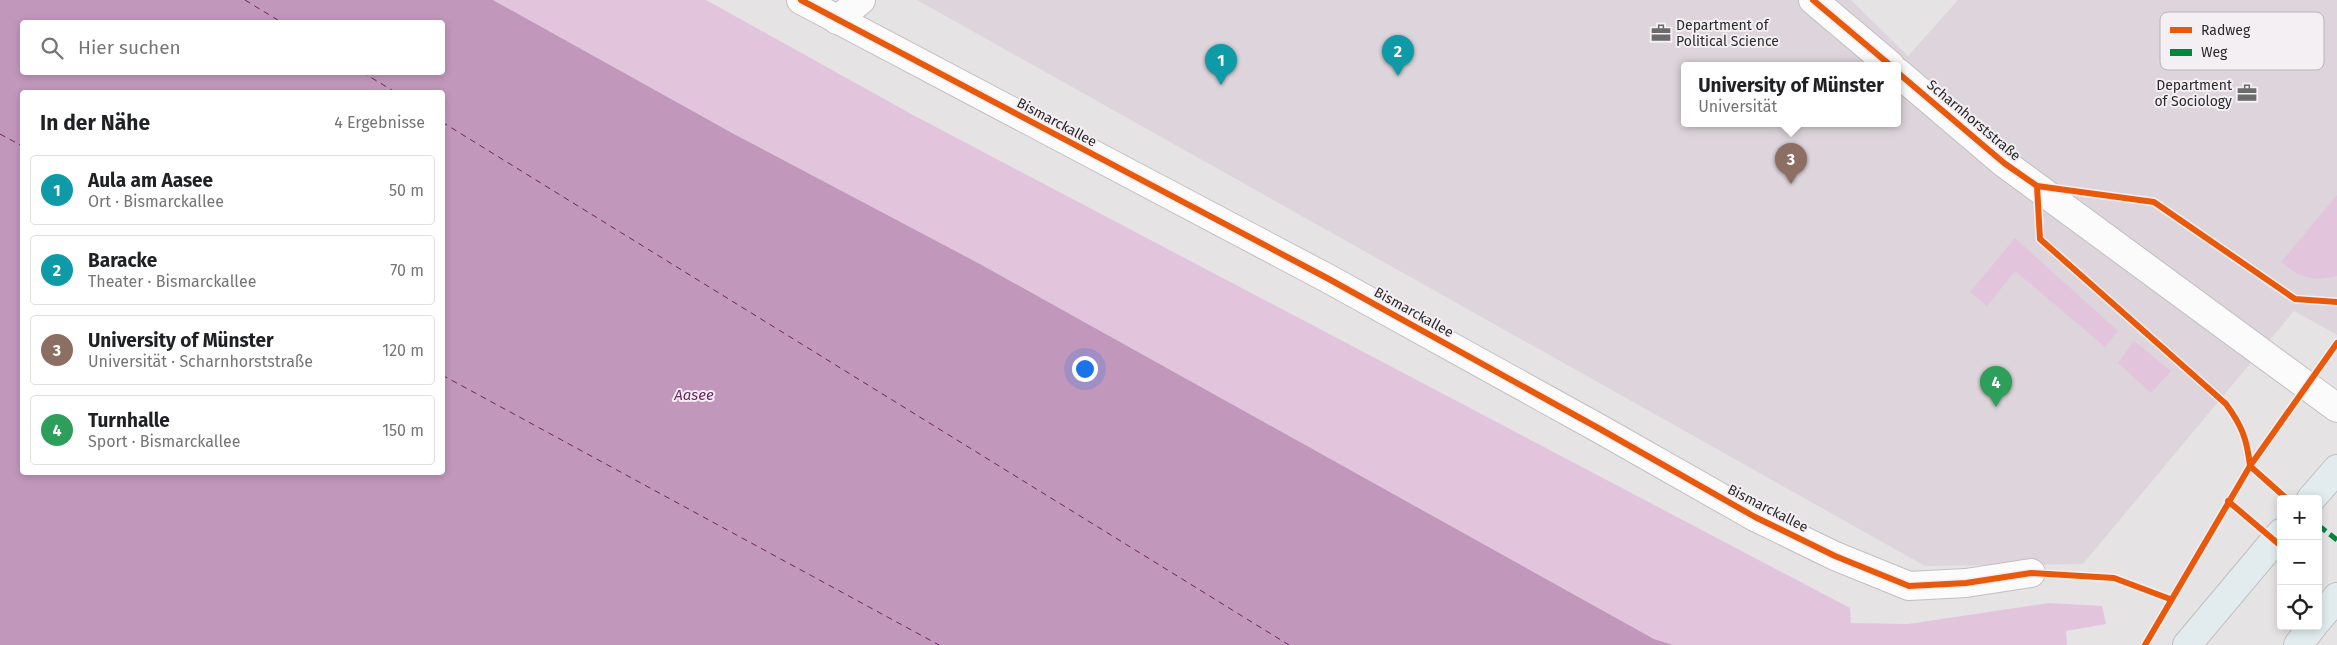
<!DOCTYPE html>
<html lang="de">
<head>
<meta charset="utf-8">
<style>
  :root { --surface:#fff; --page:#f2f2f2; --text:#202124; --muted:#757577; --line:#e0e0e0; --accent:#111827 }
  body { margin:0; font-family:"Fira Sans",sans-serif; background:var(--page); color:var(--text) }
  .controls { position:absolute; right:15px; bottom:15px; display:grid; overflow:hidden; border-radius:5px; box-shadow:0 2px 8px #0003 }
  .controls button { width:45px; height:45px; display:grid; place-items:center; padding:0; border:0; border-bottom:1px solid var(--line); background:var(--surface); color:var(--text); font:25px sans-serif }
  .you { position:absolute; left:1084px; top:368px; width:18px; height:18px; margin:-12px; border:4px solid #fff; border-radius:50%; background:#1a73e8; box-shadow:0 0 0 8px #1a73e833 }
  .badge { display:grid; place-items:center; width:32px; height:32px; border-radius:50%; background:var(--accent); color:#fff; font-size:16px; font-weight:700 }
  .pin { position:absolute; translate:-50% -41px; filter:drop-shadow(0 1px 2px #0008) }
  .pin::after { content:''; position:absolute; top:26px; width:18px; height:15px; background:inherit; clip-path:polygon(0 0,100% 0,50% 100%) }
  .popup { position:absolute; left:1681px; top:62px; width:220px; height:65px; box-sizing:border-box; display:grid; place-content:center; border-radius:5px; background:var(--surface); filter:drop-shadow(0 1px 4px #0005); font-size:16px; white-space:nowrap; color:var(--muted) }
  .popup b { font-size:19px; color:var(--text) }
  .popup::after { content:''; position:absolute; left:50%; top:100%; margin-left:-10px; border:10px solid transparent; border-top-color:var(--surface) }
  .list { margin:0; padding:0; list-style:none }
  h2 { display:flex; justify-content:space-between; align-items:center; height:65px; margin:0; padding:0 20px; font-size:21px }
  h2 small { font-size:16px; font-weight:400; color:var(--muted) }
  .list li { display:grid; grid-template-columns:32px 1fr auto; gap:15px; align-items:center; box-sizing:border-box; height:70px; margin:0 10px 10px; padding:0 10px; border:1px solid var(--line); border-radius:5px }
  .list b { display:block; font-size:19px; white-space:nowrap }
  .list p { margin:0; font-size:16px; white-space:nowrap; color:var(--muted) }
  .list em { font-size:16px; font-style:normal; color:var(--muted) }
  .icon { flex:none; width:28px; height:28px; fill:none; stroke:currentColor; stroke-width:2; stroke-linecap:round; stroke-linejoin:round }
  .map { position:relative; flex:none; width:2337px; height:645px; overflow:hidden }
  .search { position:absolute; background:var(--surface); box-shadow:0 2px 8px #0003; left:20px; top:20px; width:425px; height:55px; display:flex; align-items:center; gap:12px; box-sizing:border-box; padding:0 18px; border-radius:5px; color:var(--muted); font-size:19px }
  .panel { position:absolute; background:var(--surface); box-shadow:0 2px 8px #0003; left:20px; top:90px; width:425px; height:385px; border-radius:5px }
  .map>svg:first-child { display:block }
  .built { fill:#ddd5db; fill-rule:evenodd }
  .green { fill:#e2c5dd }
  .water { fill:#c297bc; fill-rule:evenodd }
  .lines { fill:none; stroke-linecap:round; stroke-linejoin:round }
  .ferry { stroke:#6d2566; stroke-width:1; stroke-dasharray:6 5; stroke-linecap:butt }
  .minor-casing { stroke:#c2bfc1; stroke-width:30 }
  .major-casing { stroke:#c0bebf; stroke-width:30 }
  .minor { stroke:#fbfbfb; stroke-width:28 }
  .major { stroke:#e2ecee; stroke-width:28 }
  .quiet { stroke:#00873e; stroke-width:5; stroke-dasharray:10 5; stroke-linecap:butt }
  .cycleway-casing { stroke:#f4eff3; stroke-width:9 }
  .cycleway { stroke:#e8590c; stroke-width:6 }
  .labels { text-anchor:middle; stroke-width:4; stroke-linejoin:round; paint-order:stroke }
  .poi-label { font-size:14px; fill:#2b2a2b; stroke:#f4eff3; text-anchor:start }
  .street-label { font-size:14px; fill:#2b2a2b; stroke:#f4eff3 }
  .water-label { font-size:15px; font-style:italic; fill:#6d2566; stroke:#f4eff3 }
  .key { fill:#f4eff3; stroke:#b8b4b7; stroke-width:1 }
  .key-label { font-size:14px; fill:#2b2a2b }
</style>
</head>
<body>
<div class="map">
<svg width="2337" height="645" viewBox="0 0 2337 645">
  <rect width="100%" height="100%" fill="#e6e3e5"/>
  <path class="built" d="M 917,0 L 1851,0 L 1908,56 L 1958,0 L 2337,0 L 2337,335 L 2294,311 L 2083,564 L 1925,566 ZM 1685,65 L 1897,65 L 1897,123 L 1685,123 Z"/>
  <g class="green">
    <path d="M 493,0 L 706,0 L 913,115 L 1850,608 L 1851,623 L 1908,624 L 2049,603 L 2102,606 L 2106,624 L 2066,631 L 2067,645 L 1673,645 L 1654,639 L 980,264 L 734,134 Z"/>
    <path d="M 2337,195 L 2337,276 C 2312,282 2300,278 2281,262 Z"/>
    <path d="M 2015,238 L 2118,331 L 2105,347 L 2015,271 L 1987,306 L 1970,292 Z"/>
    <path d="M 2134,341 L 2171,371 L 2151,393 L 2118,363 Z"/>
  </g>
  <path class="water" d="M 0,0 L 493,0 L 734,134 L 980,264 L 1654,639 L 1673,645 L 0,645 ZM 22,22 L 442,22 L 442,72 L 22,72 ZM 22,92 L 442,92 L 442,472 L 22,472 Z"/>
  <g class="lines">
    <g class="ferry">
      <path d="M 245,0 L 281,22"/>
      <path d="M 362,72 L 395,92"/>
      <path d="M 442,122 L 1289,645"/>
      <path d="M 0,134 L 22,146"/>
      <path d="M 442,375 L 939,645"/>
    </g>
    <defs>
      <g id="minor">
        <path d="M 801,0 L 1327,278 L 1600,429 L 1755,517 L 1835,556 L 1909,586 L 1966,583 L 2031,573"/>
        <path d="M 1813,0 L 1890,65"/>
        <path d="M 837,20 L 861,0"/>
        <path d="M 1897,72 L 2004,163 L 2337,408"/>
      </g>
      <g id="major">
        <path d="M 2311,499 L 2337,469"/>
        <path d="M 2318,620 L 2337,597"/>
        <path d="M 2187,645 L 2281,533"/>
        <path d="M 2298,645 L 2313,626"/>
      </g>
    </defs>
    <use href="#minor" class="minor-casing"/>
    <use href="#major" class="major-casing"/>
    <use href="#minor" class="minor"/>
    <use href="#major" class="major"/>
    <path class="quiet" d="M 2318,525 L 2337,540"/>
    <defs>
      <g id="cycleway">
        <path d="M 801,0 L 1327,278 L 1600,429 L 1755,517 L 1835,556 L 1909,586 L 1966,583 L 2031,573 L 2114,578 L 2170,599"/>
        <path d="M 1813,0 L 1890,65"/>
        <path d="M 1897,72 L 2004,163 L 2037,186"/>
        <path d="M 2037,186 L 2040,239 L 2226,404 C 2242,426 2247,439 2250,466 L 2287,499"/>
        <path d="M 2037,186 L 2154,202 L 2295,299 L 2337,302"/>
        <path d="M 2228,501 L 2281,546"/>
        <path d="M 2145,645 L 2250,466 L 2337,343"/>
      </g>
    </defs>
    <use href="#cycleway" class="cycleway-casing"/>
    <use href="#cycleway" class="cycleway"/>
  </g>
  <defs>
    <symbol id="office-bare" viewBox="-9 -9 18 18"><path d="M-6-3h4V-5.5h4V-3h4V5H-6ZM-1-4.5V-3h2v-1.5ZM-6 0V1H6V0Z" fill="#6c6b6c" stroke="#f4eff3" stroke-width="2.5" paint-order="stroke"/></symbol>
  </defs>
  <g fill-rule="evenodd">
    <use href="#office-bare" x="1647" y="19" width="28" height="28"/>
    <use href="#office-bare" x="2233" y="79" width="28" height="28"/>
  </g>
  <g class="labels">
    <g class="poi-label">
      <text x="1676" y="30">Department of<tspan x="1676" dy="16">Political Science</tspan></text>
      <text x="2232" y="90" text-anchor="end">Department<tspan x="2232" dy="16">of Sociology</tspan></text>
    </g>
    <g class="street-label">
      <text transform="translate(1974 120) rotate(40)" y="5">Scharnhorststraße</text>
      <text transform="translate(1057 122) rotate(28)" y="5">Bismarckallee</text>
      <text transform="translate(1414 312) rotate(29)" y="5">Bismarckallee</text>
      <text transform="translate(1768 508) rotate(27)" y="5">Bismarckallee</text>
    </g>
    <g class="water-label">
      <text x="694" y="400">Aasee</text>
    </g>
  </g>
  <rect x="2160" y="12" width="164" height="58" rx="8" class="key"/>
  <rect x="2170" y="27" width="22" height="6" fill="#e8590c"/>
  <rect x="2170" y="49" width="22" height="7" fill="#00873e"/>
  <g class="key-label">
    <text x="2201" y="35">Radweg</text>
    <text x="2201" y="57">Weg</text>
  </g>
</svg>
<div class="controls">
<button>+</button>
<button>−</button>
<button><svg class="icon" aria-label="locate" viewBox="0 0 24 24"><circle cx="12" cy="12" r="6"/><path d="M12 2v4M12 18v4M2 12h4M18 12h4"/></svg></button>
</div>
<div class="you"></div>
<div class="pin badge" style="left:1221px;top:85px;background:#0f9aa8">1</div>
<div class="pin badge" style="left:1398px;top:76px;background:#0f9aa8">2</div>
<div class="pin badge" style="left:1791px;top:184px;background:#8d6e63">3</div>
<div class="popup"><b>University of Münster</b>Universität</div>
<div class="pin badge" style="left:1996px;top:407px;background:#2e9e5b">4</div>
<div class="search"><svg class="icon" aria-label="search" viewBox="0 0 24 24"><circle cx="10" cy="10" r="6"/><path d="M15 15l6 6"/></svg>Hier suchen</div>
<section class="panel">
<h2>In der Nähe<small>4 Ergebnisse</small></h2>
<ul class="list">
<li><span class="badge" style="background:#0f9aa8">1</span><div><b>Aula am Aasee</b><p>Ort · Bismarckallee</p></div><em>50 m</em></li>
<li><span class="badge" style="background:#0f9aa8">2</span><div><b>Baracke</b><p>Theater · Bismarckallee</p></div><em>70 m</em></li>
<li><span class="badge" style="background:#8d6e63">3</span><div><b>University of Münster</b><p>Universität · Scharnhorststraße</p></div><em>120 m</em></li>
<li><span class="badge" style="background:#2e9e5b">4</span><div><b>Turnhalle</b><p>Sport · Bismarckallee</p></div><em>150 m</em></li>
</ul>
</section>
</div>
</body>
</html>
